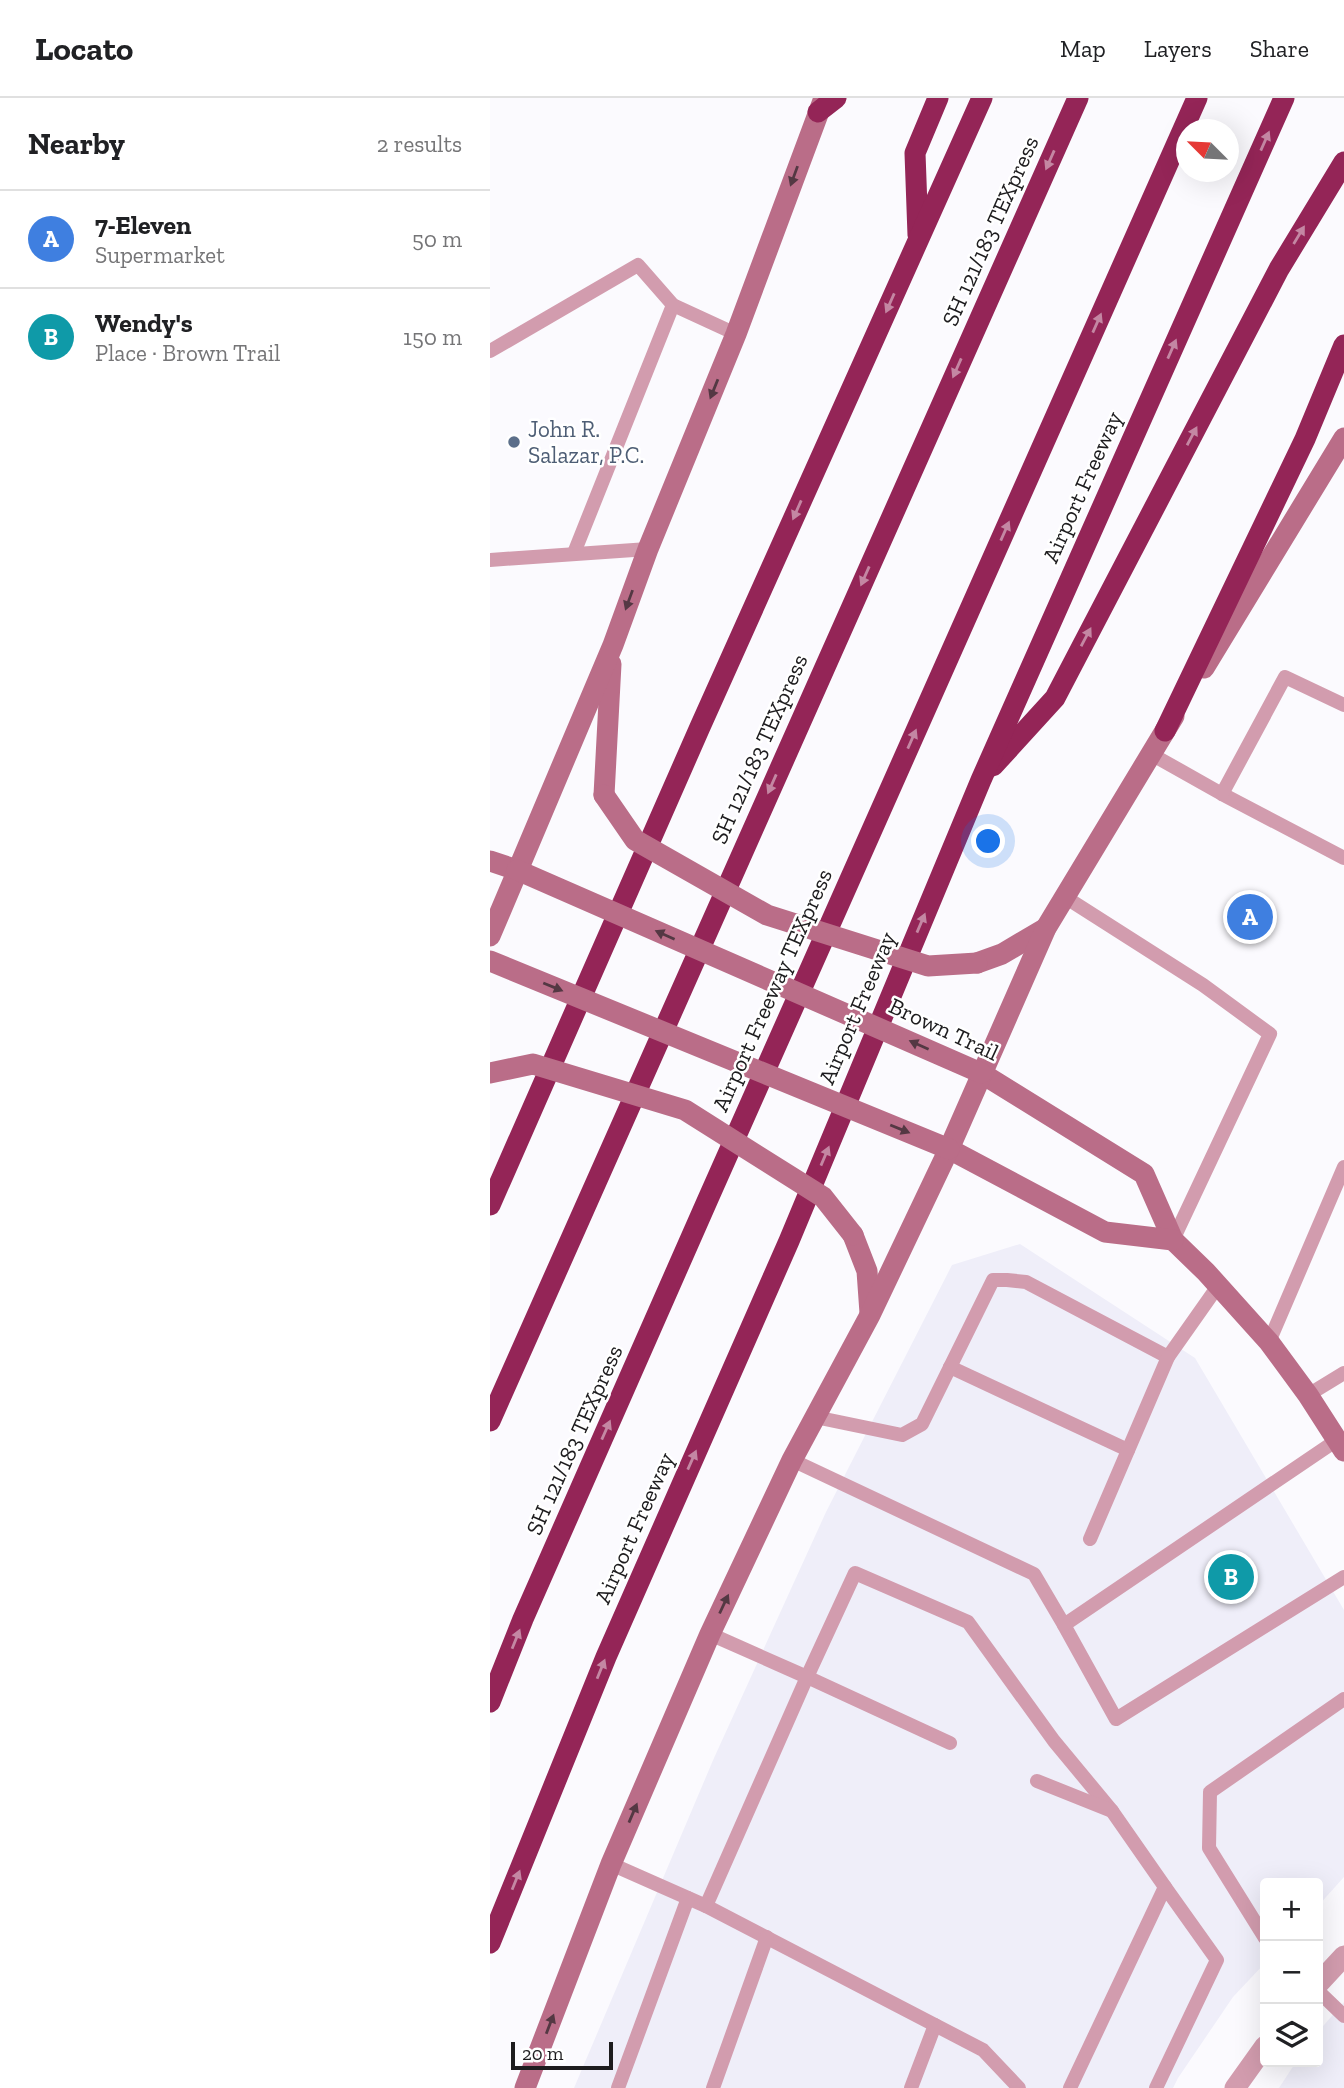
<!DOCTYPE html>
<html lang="en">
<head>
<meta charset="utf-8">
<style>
  :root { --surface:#fff; --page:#f2f2f2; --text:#202124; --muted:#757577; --line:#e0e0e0; --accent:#0f766e }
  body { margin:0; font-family:"Zilla Slab",serif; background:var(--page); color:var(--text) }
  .controls { position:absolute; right:21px; bottom:21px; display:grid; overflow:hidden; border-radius:7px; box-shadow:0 7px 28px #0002 }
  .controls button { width:63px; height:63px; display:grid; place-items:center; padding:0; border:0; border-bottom:2px solid var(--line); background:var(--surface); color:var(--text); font:35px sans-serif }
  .compass { position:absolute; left:686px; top:21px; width:63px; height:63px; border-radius:50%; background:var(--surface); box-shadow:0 7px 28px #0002; rotate:294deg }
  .scale { position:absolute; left:21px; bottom:18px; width:102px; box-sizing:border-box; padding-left:7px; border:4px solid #1d1c1e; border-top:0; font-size:19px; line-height:24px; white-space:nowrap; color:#1d1c1e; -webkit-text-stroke:5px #fff; paint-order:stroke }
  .you { position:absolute; left:499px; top:744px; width:24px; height:24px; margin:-18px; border:5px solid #fff; border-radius:50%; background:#1a73e8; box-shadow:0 0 0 10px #1a73e833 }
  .badge { display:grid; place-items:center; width:46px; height:46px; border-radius:50%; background:var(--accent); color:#fff; font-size:23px; font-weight:700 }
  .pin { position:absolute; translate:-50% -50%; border:4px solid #fff; box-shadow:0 2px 7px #0006 }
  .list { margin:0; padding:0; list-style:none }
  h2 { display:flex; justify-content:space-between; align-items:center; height:91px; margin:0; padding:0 28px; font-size:30px }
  h2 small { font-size:23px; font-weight:400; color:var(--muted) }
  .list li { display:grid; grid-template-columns:46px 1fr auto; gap:21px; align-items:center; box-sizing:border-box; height:98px; padding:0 28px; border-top:2px solid var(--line) }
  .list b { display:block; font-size:26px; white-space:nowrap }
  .list p { margin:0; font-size:23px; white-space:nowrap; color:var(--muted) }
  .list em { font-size:23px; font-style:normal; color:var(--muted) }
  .icon { flex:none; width:38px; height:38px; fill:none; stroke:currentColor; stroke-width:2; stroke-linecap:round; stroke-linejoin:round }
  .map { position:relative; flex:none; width:854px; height:1990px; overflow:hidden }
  header { display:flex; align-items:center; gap:42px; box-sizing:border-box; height:98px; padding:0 35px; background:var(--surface); border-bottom:2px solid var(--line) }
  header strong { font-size:33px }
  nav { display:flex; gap:38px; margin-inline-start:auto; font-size:24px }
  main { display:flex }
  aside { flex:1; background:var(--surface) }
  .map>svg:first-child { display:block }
  .built { fill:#efeef9 }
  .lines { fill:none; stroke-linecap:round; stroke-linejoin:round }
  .lane { stroke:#d29cae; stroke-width:14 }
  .street { stroke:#d29cae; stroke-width:21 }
  .secondary { stroke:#ba6d88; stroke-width:21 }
  .highway { stroke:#942557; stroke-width:21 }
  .secondary-bridge { stroke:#ba6d88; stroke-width:21 }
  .oneway { fill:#c487a3 }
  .oneway2 { fill:#543843 }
  .service-dot { fill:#5c6f8a; stroke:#fff; stroke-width:2.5 }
  .labels { text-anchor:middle; stroke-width:5; stroke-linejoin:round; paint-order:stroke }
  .street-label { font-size:23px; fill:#1d1c1e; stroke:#fff }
  .service-label { font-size:23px; fill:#4e5e75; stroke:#fff; text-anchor:start }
</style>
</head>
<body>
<header>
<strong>Locato</strong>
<nav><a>Map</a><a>Layers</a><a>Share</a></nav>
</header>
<main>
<aside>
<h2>Nearby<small>2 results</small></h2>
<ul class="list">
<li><span class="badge" style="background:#3f7fe0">A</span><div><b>7-Eleven</b><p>Supermarket</p></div><em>50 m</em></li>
<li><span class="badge" style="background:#0f9aa8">B</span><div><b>Wendy's</b><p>Place · Brown Trail</p></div><em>150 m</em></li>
</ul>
</aside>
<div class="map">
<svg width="854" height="1990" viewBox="0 0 854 1990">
  <rect width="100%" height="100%" fill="#fbfafe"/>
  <g class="built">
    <path d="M 530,1146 L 705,1260 L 854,1512 L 854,1779 L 828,1808 L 828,1785 L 775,1785 L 775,1865 L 743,1899 L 688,1980 L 683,1990 L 84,1990 L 224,1660 L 336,1414 L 462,1167 Z"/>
    <path d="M 854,1904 L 854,1990 L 789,1990 L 806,1964 L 828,1964 L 828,1934 Z"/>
  </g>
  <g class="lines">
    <g class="lane">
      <path d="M 0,253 L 148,167 L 183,207 L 246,236"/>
      <path d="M 84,455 L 183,207"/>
      <path d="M 0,462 L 158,451"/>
      <path d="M 661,656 L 732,696 L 854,760"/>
      <path d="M 732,696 L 795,579 L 854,607"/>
      <path d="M 575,799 L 713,887 L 780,936 L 683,1142"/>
      <path d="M 779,1244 L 854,1069"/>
      <path d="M 460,1269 L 638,1352"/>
      <path d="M 818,1297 L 854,1275"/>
      <path d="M 325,1319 L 412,1337 L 432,1326 L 503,1182 L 517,1182 L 536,1184 L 678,1259 L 728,1188"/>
      <path d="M 847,1342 L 574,1527 L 626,1621 L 854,1479"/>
      <path d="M 302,1362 L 544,1476 L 574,1527"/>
      <path d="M 600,1441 L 678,1259"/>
      <path d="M 460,1645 L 317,1579 L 365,1475 L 478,1524 L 564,1643 L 622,1713"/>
      <path d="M 547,1683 L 622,1713 L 675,1789"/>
      <path d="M 121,1766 L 216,1808 L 493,1952 L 529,1990"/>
      <path d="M 216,1808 L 317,1579 L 220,1536"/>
      <path d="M 775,1840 L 719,1750 L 720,1694 L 854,1601"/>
      <path d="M 828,1893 L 854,1918"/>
      <path d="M 128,1990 L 198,1800"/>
      <path d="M 223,1990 L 277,1839"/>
      <path d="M 421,1990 L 445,1927"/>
      <path d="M 580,1990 L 675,1789 L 727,1862 L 666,1990"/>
    </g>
    <g class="street">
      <path d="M 828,1886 L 854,1858"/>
      <path d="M 745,1990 L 775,1948"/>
    </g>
    <g class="secondary">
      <path d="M 714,570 L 854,340"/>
      <path d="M 114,697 L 121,566"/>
      <path d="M 0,763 L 27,772"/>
      <path d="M 0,838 L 123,547 L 158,451 L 246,236 L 334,0"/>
      <path d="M 487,865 L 512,856 L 556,830"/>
      <path d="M 491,975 L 654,1076 L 683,1142 L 716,1174 L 779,1244 L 818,1297 L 854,1353"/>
      <path d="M 459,1051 L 615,1134 L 683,1142"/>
      <path d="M 363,1137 L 377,1173 L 380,1215"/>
      <path d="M 35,1990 L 121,1766 L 220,1536 L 302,1362 L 380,1217 L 459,1051 L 556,830 L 684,618"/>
    </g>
    <g class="highway">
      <path d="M 328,14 L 346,0"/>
      <path d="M 428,137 L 425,55 L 448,0"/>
      <path d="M 675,633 L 815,341 L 854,247"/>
      <path d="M 503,668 L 565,600 L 789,171 L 854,64"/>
      <path d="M 0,1107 L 210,629 L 492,0"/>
      <path d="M 0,1323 L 588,0"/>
      <path d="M 0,1604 L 33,1521 L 218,1101 L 707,0"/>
      <path d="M 0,1845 L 116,1559 L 299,1143 L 491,682 L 794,0"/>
    </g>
    <g class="secondary-bridge">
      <path d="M 114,697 L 145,742 L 277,817 L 438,868 L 487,865"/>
      <path d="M 27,772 L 491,975"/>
      <path d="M 0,863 L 459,1051"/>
      <path d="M 0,975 L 43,966 L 195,1012 L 333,1099 L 363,1137"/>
    </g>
  </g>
  <defs><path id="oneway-solid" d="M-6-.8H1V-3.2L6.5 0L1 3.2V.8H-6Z" transform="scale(1.75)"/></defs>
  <g class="oneway">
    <use href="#oneway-solid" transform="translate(775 43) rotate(-66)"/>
    <use href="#oneway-solid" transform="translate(560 62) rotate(114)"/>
    <use href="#oneway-solid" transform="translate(809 137) rotate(-59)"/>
    <use href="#oneway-solid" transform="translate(400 205) rotate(114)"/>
    <use href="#oneway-solid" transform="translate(607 225) rotate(-66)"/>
    <use href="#oneway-solid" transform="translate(682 251) rotate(-66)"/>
    <use href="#oneway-solid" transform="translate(467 270) rotate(114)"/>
    <use href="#oneway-solid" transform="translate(702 338) rotate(-62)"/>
    <use href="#oneway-solid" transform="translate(307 412) rotate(114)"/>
    <use href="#oneway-solid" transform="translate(515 433) rotate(-66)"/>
    <use href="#oneway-solid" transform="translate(375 478) rotate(114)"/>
    <use href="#oneway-solid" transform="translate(596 539) rotate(-62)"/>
    <use href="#oneway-solid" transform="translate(422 641) rotate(-66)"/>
    <use href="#oneway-solid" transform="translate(282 686) rotate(114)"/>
    <use href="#oneway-solid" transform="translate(431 825) rotate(-67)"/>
    <use href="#oneway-solid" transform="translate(335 1058) rotate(-67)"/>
    <use href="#oneway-solid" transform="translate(116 1332) rotate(-66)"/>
    <use href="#oneway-solid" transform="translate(202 1362) rotate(-66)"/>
    <use href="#oneway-solid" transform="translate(26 1541) rotate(-68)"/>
    <use href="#oneway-solid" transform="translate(111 1571) rotate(-68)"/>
    <use href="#oneway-solid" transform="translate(26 1782) rotate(-68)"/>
  </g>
  <g class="oneway2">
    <use href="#oneway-solid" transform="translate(304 78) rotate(110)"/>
    <use href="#oneway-solid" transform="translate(224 291) rotate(112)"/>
    <use href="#oneway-solid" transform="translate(139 502) rotate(110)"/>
    <use href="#oneway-solid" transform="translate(175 837) rotate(-156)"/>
    <use href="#oneway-solid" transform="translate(63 889) rotate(22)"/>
    <use href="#oneway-solid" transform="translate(429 947) rotate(-156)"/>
    <use href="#oneway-solid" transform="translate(410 1031) rotate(22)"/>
    <use href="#oneway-solid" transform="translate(234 1506) rotate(-65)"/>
    <use href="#oneway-solid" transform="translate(143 1715) rotate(-67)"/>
    <use href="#oneway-solid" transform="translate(60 1926) rotate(-69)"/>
  </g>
  <circle class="service-dot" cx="24" cy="344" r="7"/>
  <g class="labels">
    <g class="street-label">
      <text transform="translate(500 133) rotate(-66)" y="8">SH 121/183 TEXpress</text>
      <text transform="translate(592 389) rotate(-66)" y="8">Airport Freeway</text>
      <text transform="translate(269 651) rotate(-66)" y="8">SH 121/183 TEXpress</text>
      <text transform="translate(282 892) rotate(-66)" y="8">Airport Freeway TEXpress</text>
      <text transform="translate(367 910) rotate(-67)" y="8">Airport Freeway</text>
      <text transform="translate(454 931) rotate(25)" y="8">Brown Trail</text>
      <text transform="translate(84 1342) rotate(-66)" y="8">SH 121/183 TEXpress</text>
      <text transform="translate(144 1430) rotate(-66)" y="8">Airport Freeway</text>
    </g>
    <g class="service-label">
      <text x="38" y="339">John R.<tspan x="38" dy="26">Salazar, P.C.</tspan></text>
    </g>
  </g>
</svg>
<div class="controls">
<button>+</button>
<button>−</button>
<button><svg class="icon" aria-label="layers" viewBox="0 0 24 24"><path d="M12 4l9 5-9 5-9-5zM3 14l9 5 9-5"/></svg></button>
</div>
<svg class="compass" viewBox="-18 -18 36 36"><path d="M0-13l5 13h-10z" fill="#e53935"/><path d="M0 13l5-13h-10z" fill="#757577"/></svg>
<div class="scale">20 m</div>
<div class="you"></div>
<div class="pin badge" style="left:760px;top:819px;background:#3f7fe0">A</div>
<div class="pin badge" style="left:741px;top:1479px;background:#0f9aa8">B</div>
</div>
</main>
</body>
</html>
